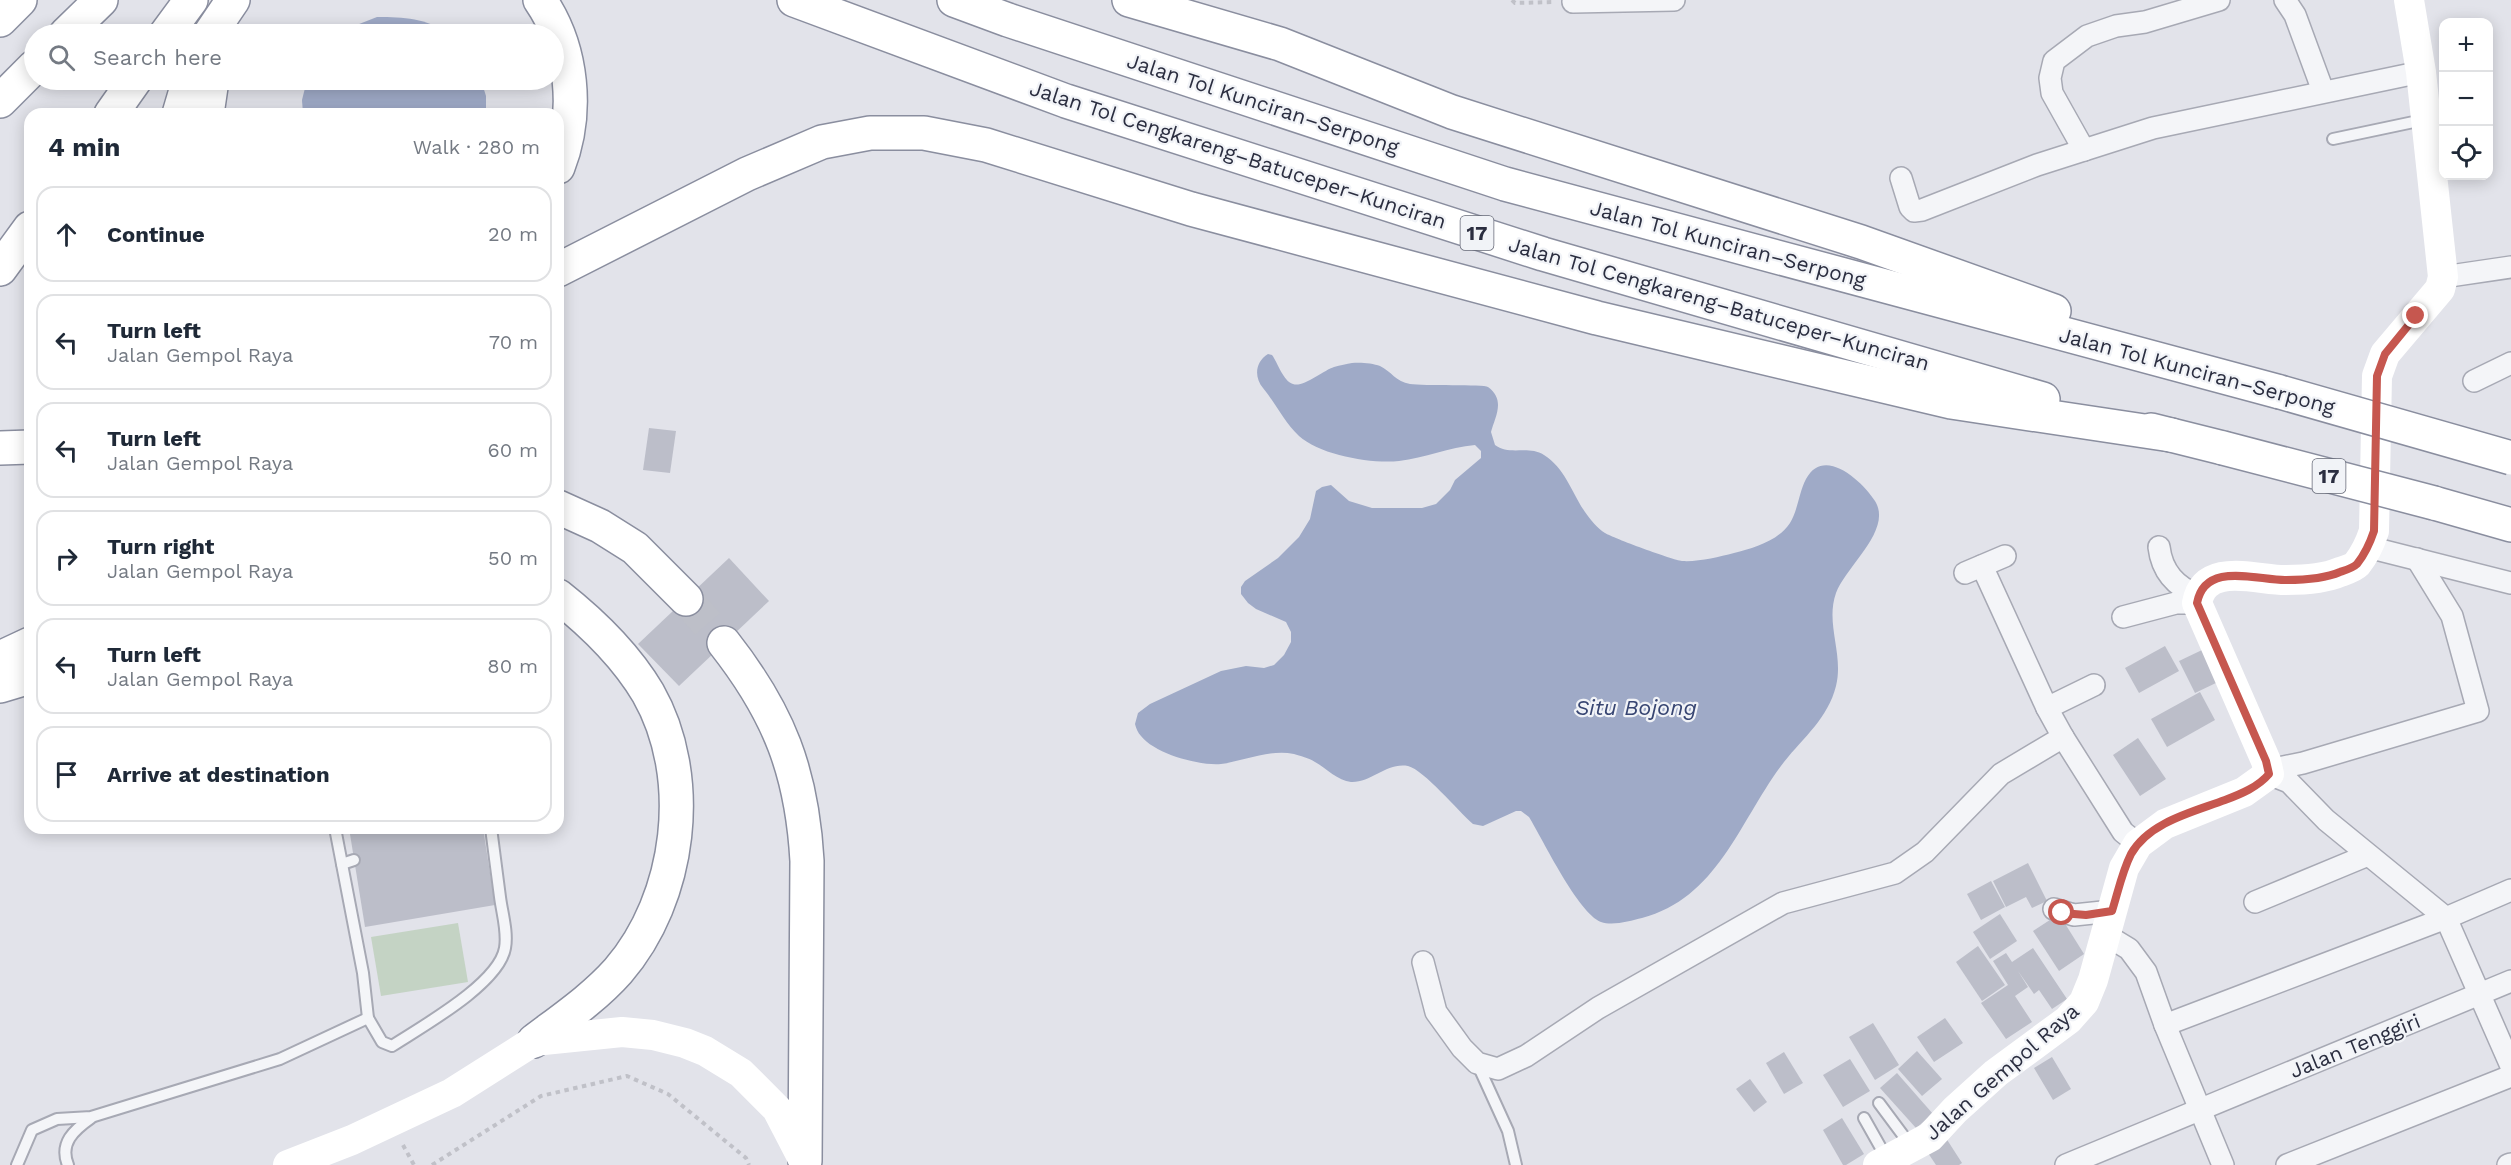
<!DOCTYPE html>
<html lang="en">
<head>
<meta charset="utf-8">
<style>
  :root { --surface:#fff; --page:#f2f2f3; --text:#1f2937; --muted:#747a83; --line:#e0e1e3 }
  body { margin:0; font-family:"Work Sans",sans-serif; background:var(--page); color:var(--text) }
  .controls { position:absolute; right:18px; top:18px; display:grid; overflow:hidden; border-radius:12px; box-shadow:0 3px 15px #0003 }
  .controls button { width:54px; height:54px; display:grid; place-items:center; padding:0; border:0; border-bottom:2px solid var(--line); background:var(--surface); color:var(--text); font:30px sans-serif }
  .stop { position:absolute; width:18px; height:18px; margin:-14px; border:4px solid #c6574f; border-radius:50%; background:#fff }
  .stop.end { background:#c6574f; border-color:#fff; box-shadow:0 2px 6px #0008 }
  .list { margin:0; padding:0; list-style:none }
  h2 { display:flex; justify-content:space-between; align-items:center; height:78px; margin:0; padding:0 24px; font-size:26px }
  h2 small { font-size:20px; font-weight:400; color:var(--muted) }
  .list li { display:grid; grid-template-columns:39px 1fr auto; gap:18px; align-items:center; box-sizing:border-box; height:96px; margin:0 12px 12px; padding:0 12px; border:2px solid var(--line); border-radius:18px }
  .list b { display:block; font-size:22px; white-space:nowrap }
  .list p { margin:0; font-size:20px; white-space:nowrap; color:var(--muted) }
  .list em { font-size:20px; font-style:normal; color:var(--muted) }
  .icon { flex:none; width:33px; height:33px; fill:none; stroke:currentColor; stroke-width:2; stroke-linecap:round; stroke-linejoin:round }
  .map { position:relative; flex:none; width:2511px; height:1165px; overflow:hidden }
  .search { position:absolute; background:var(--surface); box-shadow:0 3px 15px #0003; left:24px; top:24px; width:540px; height:66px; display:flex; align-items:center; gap:15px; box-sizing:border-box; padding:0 21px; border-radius:33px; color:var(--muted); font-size:22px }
  .panel { position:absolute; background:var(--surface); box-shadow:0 3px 15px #0003; left:24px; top:108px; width:540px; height:726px; border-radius:18px }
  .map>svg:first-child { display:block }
  .green { fill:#c4d3c4 }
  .water { fill:#9faac7 }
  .building { fill:#bcbec9 }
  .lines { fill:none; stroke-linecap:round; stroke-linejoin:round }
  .highway-tunnel { stroke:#bdbfc8; stroke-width:33; stroke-dasharray:33 16; stroke-linecap:butt }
  .lane-casing { stroke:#a7a9b4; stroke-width:14 }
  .street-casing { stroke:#a7a9b4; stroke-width:24 }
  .highway-casing { stroke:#8a8e9f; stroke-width:36 }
  .path { stroke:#c0c1c8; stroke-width:4; stroke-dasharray:4.5 4.5; stroke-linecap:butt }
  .lane { stroke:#f4f5f8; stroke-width:10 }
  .street { stroke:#f4f5f8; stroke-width:21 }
  .secondary { stroke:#fff; stroke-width:30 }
  .highway { stroke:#fff; stroke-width:33 }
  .highway-bridge-casing { stroke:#8a8e9f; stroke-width:36; stroke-linecap:butt }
  .highway-bridge { stroke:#fff; stroke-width:33 }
  .route { stroke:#c6574f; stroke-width:8 }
  .labels { text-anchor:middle; stroke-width:4.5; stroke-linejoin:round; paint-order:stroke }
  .shield { fill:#f1f3f7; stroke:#666977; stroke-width:1.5 }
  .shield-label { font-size:20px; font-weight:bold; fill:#2b2e40 }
  .street-label { font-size:21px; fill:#2b2e40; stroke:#f1f3f7 }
  .water-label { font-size:22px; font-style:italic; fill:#374572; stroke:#f1f3f7 }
</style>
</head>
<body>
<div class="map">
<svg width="2511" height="1165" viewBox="0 0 2511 1165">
  <rect width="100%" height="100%" fill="#e2e3ea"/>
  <path class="green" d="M 458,923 L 468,982 L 381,996 L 371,937 Z"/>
  <g class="water">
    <path d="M 377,17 C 404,17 426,18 449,34 L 341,34 L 349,28 Z"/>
    <path d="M 307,80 L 481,80 L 486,96 L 486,114 L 303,114 L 302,100 Z"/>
    <path d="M 1268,354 L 1272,355 C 1278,363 1283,381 1293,384 C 1303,388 1324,370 1334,367 C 1340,365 1347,364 1352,363 C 1359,362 1373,363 1380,366 C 1391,371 1396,382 1410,384 C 1423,386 1484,384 1488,387 C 1506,400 1495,417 1491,432 L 1495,445 C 1509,456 1528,445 1544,455 C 1565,468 1572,493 1585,512 C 1590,519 1598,529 1605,533 C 1613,538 1673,560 1682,561 C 1699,562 1718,557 1734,553 C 1754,548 1778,541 1790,523 C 1798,510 1799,492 1806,479 C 1824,445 1863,482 1875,501 C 1893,530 1846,566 1836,593 C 1825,624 1844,654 1836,686 C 1828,718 1804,737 1784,762 C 1740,819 1719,898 1642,918 C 1630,921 1613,926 1601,922 C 1578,913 1543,840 1529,817 L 1521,811 L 1516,811 L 1483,826 L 1473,824 C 1458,811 1424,770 1408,766 C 1387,762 1371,783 1351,782 C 1338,781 1326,768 1315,762 C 1309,758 1300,756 1294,754 C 1269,749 1245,761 1221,764 C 1200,766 1155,754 1141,736 C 1138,733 1136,728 1135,724 L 1138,713 L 1150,704 L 1221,671 L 1246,666 L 1264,668 L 1274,665 L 1284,655 L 1291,642 L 1291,632 L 1286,622 L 1256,609 L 1248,603 L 1241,594 L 1241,587 L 1245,581 L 1278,558 L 1299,537 L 1310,519 L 1316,491 L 1322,487 L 1331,485 L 1349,501 L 1372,508 L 1422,508 L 1436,504 L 1450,490 L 1455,480 L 1481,458 L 1481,451 L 1475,445 C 1449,447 1425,458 1399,461 C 1371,464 1320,455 1299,436 C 1284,422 1276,404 1263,388 C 1254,377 1255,362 1268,354 Z"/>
  </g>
  <g class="building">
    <path d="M 649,428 L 676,431 L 670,473 L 643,470 Z"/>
    <path d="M 729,558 L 769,601 L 679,686 L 638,644 Z"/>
    <path d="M 2165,646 L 2179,671 L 2139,693 L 2125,668 Z"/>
    <path d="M 2202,650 L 2218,682 L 2195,693 L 2179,661 Z"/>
    <path d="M 2200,692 L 2215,720 L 2167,747 L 2151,719 Z"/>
    <path d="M 2138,738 L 2166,779 L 2140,796 L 2113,755 Z"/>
    <path d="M 349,828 L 483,828 L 495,905 L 365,927 Z"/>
    <path d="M 2028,863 L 2047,901 L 2032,908 L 2026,897 L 2006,907 L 1993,881 Z"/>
    <path d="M 1991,881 L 2005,907 L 1981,920 L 1967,894 Z"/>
    <path d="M 2000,914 L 2017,941 L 1990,959 L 1973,932 Z"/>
    <path d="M 2059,914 L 2084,954 L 2059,971 L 2033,931 Z"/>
    <path d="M 1978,946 L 2005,985 L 1982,1001 L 1956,962 Z"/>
    <path d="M 2033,948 L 2067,999 L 2052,1009 L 2039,990 L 2034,994 L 2018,971 L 2028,987 L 2015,996 L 2032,1022 L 2006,1039 L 1981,1003 L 2008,985 L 1993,961 L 2006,953 L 2012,962 Z"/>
    <path d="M 1945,1018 L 1963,1043 L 1934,1062 L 1917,1037 Z"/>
    <path d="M 1873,1023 L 1899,1065 L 1875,1080 L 1849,1037 Z"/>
    <path d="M 1917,1051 L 1942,1079 L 1922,1096 L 1898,1069 Z"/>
    <path d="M 1784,1052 L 1803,1083 L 1784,1094 L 1766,1063 Z"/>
    <path d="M 2052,1057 L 2071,1089 L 2053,1100 L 2034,1068 Z"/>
    <path d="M 1850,1059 L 1870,1091 L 1843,1107 L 1823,1075 Z"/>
    <path d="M 1897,1073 L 1933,1114 L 1916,1128 L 1880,1088 Z"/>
    <path d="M 1750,1079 L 1767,1102 L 1754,1112 L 1736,1089 Z"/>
    <path d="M 1842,1118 L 1864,1154 L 1846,1165 L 1843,1165 L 1823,1130 Z"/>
    <path d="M 1944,1135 L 1962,1163 L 1959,1165 L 1936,1165 L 1924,1147 Z"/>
  </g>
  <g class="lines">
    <path class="highway-tunnel" d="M 686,599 L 724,643"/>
    <defs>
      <g id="lane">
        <path d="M 2333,139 L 2423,120"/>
        <path d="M 335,828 L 363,973 L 368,1018 L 382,1042 L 392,1046 C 421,1027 499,984 505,948 C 508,932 502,913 500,897 C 497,874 494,851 491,828"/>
        <path d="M 342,864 L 354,860"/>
        <path d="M 1477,1063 L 1508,1131 L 1516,1165"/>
        <path d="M 1879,1103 L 1911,1146"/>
        <path d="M 1864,1118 L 1886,1157"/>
        <path d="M 17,1165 L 32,1130 L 57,1119 L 91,1117 L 280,1059 L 368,1018"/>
        <path d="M 68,1165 C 59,1143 74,1130 91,1118"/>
      </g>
      <g id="street">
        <path d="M 2285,0 L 2295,15 L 2323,91"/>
        <path d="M 1573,2 L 1674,0"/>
        <path d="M 2084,150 L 2052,93 L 2050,78 L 2054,61 L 2087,36 L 2116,26 L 2145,22 L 2219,0"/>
        <path d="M 1901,178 L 1910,207 L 1914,211 L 1922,210 L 2037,165 L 2153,128 L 2421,72"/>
        <path d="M 2443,277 L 2511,267"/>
        <path d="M 2474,381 L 2511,363"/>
        <path d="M 2159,547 C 2162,572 2176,587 2199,596"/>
        <path d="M 2368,547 L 2511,583"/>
        <path d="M 1982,566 L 2047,708 L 2063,737 L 2123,832 L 2138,844"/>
        <path d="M 1965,573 L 2005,556"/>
        <path d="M 2123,617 L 2176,603 L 2197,603"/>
        <path d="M 2047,708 L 2094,685"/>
        <path d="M 2269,770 L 2303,763 L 2478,711 L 2452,616 L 2417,559"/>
        <path d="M 2269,774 L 2289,782 L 2326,820 L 2446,918 L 2511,1066"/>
        <path d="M 2255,902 L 2368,855"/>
        <path d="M 2054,909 L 2074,915 L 2112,911"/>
        <path d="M 2106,935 L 2129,949 L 2146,972 L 2165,1025 L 2223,1165"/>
        <path d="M 1423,962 L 1436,1012 L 1462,1048 L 1477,1063 L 1498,1069 L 1526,1056 L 1598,1008 L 1783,903 L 1895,873 L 1925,852 L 2001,774 L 2063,737"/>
        <path d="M 2165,1025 L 2446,918 L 2511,890"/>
        <path d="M 2066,1165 L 2511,981"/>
        <path d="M 2287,1165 L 2511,1076"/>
        <path d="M 2508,1165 L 2511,1164"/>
      </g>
      <g id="highway">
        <path d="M 540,0 C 573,48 579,113 558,167"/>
        <path d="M 794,0 L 1066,101 L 1543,254 L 2043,399"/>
        <path d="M 954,0 L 1008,20 L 1505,184 L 2280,392"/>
        <path d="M 1129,0 L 1280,44 L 1452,112 L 1861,242 L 2054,311"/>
        <path d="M 0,20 L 20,0"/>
        <path d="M 66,34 L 101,0"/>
        <path d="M 166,34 L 191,0"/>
        <path d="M 210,34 L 233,0"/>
        <path d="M 0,101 L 34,67"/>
        <path d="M 111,114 L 135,80"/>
        <path d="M 179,114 L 189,80"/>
        <path d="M 207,114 L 212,80"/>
        <path d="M 0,269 L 30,228"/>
        <path d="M 558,270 L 747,174 L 822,142 L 870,133 L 924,133 L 986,145 L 1191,209 L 1597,318 L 1951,402 L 2171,435"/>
        <path d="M 2151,430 L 2223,448"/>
        <path d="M 0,448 L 30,447"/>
        <path d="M 2434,503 L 2511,525"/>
        <path d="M 558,507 L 600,526 L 635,548 L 686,599"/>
        <path d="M 724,643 C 779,713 802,772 807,861 L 805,1161"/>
        <path d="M 0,658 L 30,644"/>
        <path d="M 0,686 L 30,677"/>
        <path d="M 534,1041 C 563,1019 594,998 618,971 C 681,898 696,777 648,693 C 626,656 591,622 558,596"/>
      </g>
    </defs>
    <use href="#lane" class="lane-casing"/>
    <use href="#street" class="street-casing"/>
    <use href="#highway" class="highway-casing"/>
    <g class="path">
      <path d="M 1512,0 L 1515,3 L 1552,2"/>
      <path d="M 403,1145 L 414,1165"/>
      <path d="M 432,1165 L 541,1096 L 627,1076 L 668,1094 L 746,1158 L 749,1165"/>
    </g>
    <use href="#lane" class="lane"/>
    <use href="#street" class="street"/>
    <g class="secondary">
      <path d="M 288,1165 L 352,1140 L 452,1093 L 534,1041 L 622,1032 L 653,1035 L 685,1043 L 705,1051 L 741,1073 L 777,1109 L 806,1165"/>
      <path d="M 1878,1165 L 1930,1137 L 1955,1110 L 1996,1073 L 2068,1020 L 2084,1002 L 2093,980 L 2124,868 L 2138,844 L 2165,824 L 2244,792 L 2269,774 L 2266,761 L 2197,603 C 2205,561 2256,580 2285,580 C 2302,580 2324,579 2340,572 C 2346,570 2353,568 2357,564 C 2365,554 2370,543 2374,531 L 2377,376 L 2385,354 L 2440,289 L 2443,277 L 2421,72 L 2409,0"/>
    </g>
    <use href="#highway" class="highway"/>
    <defs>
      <g id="highway-bridge">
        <path d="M 2280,392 L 2511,458"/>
        <path d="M 2223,448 L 2434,503"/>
      </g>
    </defs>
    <use href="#highway-bridge" class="highway-bridge-casing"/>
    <use href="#highway-bridge" class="highway-bridge"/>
  </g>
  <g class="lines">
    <path class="route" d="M 2062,913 L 2086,915 L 2112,911 C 2118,892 2122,872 2131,854 C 2149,822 2193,812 2225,800 C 2241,794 2258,787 2269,774 L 2266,761 L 2197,603 C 2205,561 2256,580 2285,580 C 2302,580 2324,579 2340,572 C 2346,570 2353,568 2357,564 C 2365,554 2370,543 2374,531 L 2377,376 L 2385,354 L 2416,316"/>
  </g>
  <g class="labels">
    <g class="shield">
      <rect x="1460.5" y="216" width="33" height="34" rx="4.5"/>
      <rect x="2312.5" y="459" width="33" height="34" rx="4.5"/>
    </g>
    <g class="shield-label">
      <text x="1477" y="240">17</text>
      <text x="2329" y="483">17</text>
    </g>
    <g class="street-label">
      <text transform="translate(1263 104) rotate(18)" y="7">Jalan Tol Kunciran–Serpong</text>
      <text transform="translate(1238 155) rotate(18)" y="7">Jalan Tol Cengkareng–Batuceper–Kunciran</text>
      <text transform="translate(1728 244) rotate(15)" y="7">Jalan Tol Kunciran–Serpong</text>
      <text transform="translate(1719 304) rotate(16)" y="7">Jalan Tol Cengkareng–Batuceper–Kunciran</text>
      <text transform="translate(2197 371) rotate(15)" y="7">Jalan Tol Kunciran–Serpong</text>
      <text transform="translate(2355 1046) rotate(-22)" y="7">Jalan Tenggiri</text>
      <text transform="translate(2002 1072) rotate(-41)" y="7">Jalan Gempol Raya</text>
    </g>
    <g class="water-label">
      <text x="1636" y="715">Situ Bojong</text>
    </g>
  </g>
</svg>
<div class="controls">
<button>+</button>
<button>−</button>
<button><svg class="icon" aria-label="locate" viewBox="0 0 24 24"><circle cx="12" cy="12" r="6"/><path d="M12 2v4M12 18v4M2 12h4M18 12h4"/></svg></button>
</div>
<div class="stop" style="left:2062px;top:913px"></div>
<div class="stop end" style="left:2416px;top:316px"></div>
<div class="search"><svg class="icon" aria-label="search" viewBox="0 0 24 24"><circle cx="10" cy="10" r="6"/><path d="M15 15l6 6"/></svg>Search here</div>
<section class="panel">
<h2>4 min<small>Walk · 280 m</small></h2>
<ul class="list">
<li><svg class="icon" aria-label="ahead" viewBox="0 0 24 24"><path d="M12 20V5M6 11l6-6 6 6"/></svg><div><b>Continue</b></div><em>20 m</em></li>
<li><svg class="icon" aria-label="left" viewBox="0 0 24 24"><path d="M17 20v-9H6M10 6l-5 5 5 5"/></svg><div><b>Turn left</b><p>Jalan Gempol Raya</p></div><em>70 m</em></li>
<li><svg class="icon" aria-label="left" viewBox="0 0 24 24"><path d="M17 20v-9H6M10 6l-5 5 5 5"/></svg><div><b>Turn left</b><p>Jalan Gempol Raya</p></div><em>60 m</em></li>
<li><svg class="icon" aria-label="right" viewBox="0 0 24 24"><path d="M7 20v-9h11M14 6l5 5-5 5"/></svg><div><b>Turn right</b><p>Jalan Gempol Raya</p></div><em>50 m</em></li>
<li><svg class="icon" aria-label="left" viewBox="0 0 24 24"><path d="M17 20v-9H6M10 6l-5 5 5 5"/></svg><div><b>Turn left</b><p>Jalan Gempol Raya</p></div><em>80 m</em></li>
<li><svg class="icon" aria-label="arrive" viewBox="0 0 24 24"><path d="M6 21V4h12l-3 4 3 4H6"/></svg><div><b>Arrive at destination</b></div></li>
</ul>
</section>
</div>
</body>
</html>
